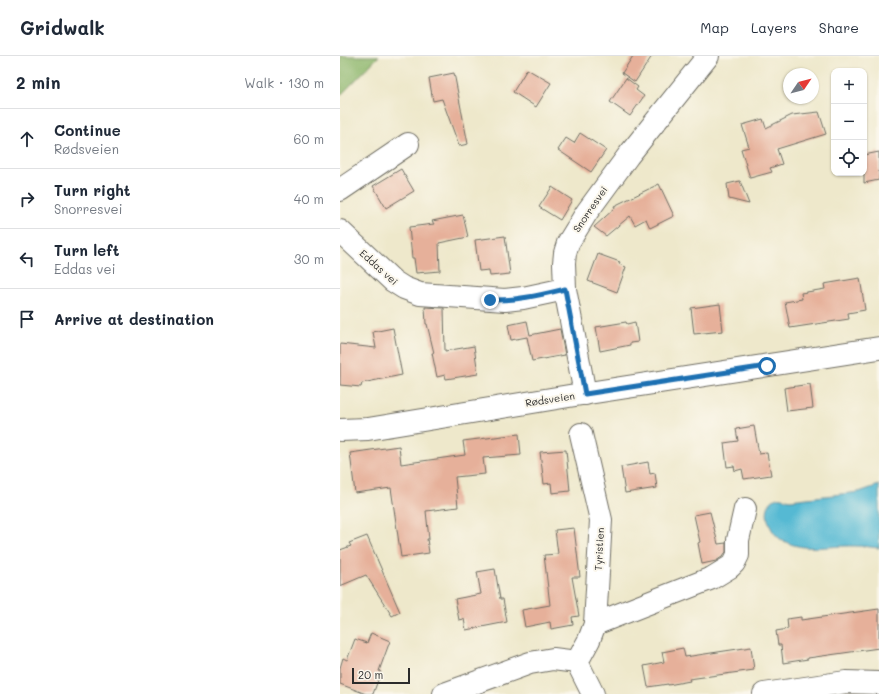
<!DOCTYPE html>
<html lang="en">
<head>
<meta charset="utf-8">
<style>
  :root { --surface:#fff; --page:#f6f6f7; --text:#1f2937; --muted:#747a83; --line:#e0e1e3 }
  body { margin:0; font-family:Mali,sans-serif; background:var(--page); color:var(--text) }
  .controls { position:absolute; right:12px; top:12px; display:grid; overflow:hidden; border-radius:8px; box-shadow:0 1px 3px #0004 }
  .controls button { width:36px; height:36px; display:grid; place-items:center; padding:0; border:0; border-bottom:1px solid var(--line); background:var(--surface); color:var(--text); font:20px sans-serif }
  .compass { position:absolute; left:443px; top:12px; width:36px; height:36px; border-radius:50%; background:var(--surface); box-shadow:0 1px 3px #0004; rotate:55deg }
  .scale { position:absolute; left:12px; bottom:10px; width:58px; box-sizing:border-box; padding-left:4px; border:2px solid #2b2b2b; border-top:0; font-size:11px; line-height:14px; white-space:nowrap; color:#2b2b2b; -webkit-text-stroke:3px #fbf7ec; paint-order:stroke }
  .stop { position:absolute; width:12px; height:12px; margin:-9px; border:3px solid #1f6fb2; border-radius:50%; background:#fff }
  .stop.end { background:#1f6fb2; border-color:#fff; box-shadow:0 1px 4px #0008 }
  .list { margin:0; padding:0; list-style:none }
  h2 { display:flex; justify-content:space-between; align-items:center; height:52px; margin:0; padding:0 16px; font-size:17px }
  h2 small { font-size:13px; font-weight:400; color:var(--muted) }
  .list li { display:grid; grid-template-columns:26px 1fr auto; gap:12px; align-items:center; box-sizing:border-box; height:60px; padding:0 16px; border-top:1px solid var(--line) }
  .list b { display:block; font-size:15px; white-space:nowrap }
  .list p { margin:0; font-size:13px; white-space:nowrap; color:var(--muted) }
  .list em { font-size:13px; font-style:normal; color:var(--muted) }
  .icon { flex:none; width:22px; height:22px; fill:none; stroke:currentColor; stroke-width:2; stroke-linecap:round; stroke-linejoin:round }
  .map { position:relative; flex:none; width:539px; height:638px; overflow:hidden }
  header { display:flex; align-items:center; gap:24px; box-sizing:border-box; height:56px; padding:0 20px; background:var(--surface); border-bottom:1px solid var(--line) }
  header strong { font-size:19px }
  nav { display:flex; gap:22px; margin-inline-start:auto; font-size:14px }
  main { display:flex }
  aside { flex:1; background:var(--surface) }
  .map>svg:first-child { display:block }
  .forest { fill:#90b86e; stroke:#5e724c }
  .water { fill:#55b9d3; stroke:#40727f }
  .building { fill:#e6b09a }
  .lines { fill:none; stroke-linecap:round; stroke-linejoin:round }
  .minor-casing { stroke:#6f6d63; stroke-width:24 }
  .minor { stroke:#fff; stroke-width:22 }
  .route { stroke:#1f6fb2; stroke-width:5 }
  .labels { text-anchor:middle; stroke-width:4; stroke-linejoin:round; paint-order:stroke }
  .street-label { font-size:10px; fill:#2b2b2b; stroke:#fbf7ec }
</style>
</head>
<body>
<header>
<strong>Gridwalk</strong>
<nav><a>Map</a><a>Layers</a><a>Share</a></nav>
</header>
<main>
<aside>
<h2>2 min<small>Walk · 130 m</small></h2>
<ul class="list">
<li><svg class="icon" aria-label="ahead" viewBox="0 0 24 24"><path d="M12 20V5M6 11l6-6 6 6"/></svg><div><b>Continue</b><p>Rødsveien</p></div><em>60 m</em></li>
<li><svg class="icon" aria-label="right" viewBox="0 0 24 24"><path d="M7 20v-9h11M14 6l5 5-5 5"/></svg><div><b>Turn right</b><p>Snorresvei</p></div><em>40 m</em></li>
<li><svg class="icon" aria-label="left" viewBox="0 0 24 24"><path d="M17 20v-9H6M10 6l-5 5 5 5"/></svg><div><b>Turn left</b><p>Eddas vei</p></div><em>30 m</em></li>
<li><svg class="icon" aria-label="arrive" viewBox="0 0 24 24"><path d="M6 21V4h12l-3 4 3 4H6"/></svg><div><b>Arrive at destination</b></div></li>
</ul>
</aside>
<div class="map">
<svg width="539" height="638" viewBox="0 0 539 638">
  <rect width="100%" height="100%" fill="#fbf7ec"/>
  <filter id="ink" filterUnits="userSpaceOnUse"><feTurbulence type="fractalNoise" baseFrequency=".025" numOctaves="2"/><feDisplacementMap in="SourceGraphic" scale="8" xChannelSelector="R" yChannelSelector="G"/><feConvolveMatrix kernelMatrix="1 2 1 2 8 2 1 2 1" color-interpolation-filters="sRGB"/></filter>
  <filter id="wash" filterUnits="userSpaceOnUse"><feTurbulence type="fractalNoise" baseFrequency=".012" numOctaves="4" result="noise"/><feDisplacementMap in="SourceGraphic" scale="16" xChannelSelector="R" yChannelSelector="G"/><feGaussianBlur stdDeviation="0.9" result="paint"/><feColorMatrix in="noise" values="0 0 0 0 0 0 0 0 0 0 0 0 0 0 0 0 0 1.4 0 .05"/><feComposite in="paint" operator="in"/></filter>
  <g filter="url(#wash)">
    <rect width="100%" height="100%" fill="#eee8cb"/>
    <path class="forest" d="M 0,0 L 39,0 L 0,40 Z"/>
    <path class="water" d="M 539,429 L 539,492 C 531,491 523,490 514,490 C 490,489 464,497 442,484 C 429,477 420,451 435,443 C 440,440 445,443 450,444 L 519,436 Z"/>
    <g id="blocks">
      <g class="building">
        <path d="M 293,0 L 312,0 L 295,26 L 282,17 Z"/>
        <path d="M 187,13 L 211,27 L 196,51 L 173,36 Z"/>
        <path d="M 114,17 L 128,88 L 119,90 L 102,43 L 93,45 L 89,22 Z"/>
        <path d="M 286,22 L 298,31 L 296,34 L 304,40 L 290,60 L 270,46 Z"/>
        <path d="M 479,56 L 486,78 L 437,93 L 442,108 L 430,112 L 432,116 L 410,122 L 401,93 L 409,91 L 402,69 L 423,63 L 426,72 L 452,59 Z"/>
        <path d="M 240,77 L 266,94 L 251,116 L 218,94 L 226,82 L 234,87 Z"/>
        <path d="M 539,96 L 539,124 L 524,127 L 524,99 Z"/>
        <path d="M 61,113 L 74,135 L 46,152 L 33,130 Z"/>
        <path d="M 400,125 L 409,148 L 389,143 L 387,128 Z"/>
        <path d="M 319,128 L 334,160 L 310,172 L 306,163 L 295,169 L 290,160 L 266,180 L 254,171 L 275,152 L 274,150 Z"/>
        <path d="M 212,131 L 232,144 L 220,164 L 199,151 Z"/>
        <path d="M 123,159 L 128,181 L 99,187 L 100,215 L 76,217 L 74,202 L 72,202 L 69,171 L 94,168 L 92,165 Z"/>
        <path d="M 165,180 L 170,218 L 150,220 L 149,214 L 139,215 L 135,184 Z"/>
        <path d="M 258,198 L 280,206 L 279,208 L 286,211 L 277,236 L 248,225 Z"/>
        <path d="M 520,222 L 525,254 L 508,257 L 509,263 L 450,272 L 445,246 L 462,243 L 461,237 L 485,233 L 484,228 Z"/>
        <path d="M 380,248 L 383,275 L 354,278 L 351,252 Z"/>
        <path d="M 85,251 L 104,252 L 105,295 L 134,290 L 138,318 L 106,323 L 105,319 L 97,321 L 92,297 L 94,297 L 87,268 L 86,268 Z"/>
        <path d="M 187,265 L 190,279 L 220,273 L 225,299 L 192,305 L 187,281 L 171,284 L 168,269 Z"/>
        <path d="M 286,266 L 287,268 L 295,266 L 298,286 L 290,287 L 290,289 L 260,295 L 256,271 Z"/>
        <path d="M 53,272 L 62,319 L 22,327 L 21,331 L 0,329 L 0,288 L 36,292 L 33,276 Z"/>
        <path d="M 470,328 L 473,352 L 447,355 L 444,332 Z"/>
        <path d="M 414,370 L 419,398 L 427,397 L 431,419 L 404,423 L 402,413 L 395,415 L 394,410 L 387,411 L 384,387 L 398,385 L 396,373 Z"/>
        <path d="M 179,378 L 181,399 L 143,402 L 145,418 L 115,421 L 118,451 L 86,455 L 89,483 L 87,483 L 89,497 L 61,501 L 51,432 L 15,437 L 10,397 L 59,390 L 61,408 L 125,399 L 123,385 Z"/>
        <path d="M 226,394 L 230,435 L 212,437 L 211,427 L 204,428 L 200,396 Z"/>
        <path d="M 308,406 L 310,418 L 315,417 L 317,432 L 285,437 L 281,411 Z"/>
        <path d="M 370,456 L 378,488 L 386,487 L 386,496 L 382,501 L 376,505 L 362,508 L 358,487 L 360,486 L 354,459 Z"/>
        <path d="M 234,472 L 240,521 L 232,521 L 239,560 L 232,561 L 233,569 L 211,573 L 210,566 L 185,571 L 182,554 L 210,549 L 204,499 L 218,498 L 215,474 Z"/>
        <path d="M 27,480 L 60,556 L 52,560 L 26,519 L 0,530 L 0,494 L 11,490 L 9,487 Z"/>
        <path d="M 155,513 L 160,543 L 163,543 L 167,566 L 126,574 L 124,563 L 119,564 L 115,543 L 141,538 L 137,516 Z"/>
        <path d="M 539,553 L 539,592 L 468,602 L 468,603 L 443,607 L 441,589 L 438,589 L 436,575 L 448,573 L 447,563 L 461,561 L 461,564 Z"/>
        <path d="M 31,577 L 50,585 L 39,615 L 41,616 L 33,638 L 26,638 L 0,628 L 0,612 L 3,602 L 7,604 L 15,583 L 27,587 Z"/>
        <path d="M 411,591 L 414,614 L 349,623 L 350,625 L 328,629 L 328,628 L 308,631 L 304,610 L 324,606 L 322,596 L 343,592 L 345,601 Z"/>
      </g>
    </g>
  </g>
  <g filter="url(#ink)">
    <use href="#blocks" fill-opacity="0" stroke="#6f6d63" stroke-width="1"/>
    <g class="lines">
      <defs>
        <g id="minor">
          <path d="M 0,134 L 68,88"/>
          <path d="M 0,175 L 53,225 L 64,232 L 80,238 L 165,244 L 183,242 L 225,233"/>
          <path d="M 245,338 L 225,233 L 224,207 L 225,197 L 228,187 L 247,156 L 288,100 L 368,0"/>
          <path d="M 0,374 L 28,373 L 229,340 L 539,292"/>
          <path d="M 255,568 L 372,522 L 390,511 L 394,507 L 398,499 L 398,484 L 405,453"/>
          <path d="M 237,606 L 249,584 L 255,568 L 261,464 L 241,378"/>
          <path d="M 104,638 L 190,607 L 213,603 L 237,606 L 253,638"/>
          <path d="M 424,638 L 506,626 L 539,627"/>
        </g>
      </defs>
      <use href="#minor" class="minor-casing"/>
      <use href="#minor" class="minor"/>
    </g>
  </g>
  <g class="lines" filter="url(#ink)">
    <path class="route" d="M 150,244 C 176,245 200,239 225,233 L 245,338 L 427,310"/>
  </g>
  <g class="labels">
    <g class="street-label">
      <text transform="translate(250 153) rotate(-56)" y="4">Snorresvei</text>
      <text transform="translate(39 211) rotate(42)" y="4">Eddas vei</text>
      <text transform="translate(210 343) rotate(-9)" y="4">Rødsveien</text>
      <text transform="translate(259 493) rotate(-87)" y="4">Tyristien</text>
    </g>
  </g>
</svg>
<div class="controls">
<button>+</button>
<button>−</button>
<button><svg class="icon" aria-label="locate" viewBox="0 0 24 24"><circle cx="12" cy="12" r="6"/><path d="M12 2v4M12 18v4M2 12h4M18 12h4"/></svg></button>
</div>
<svg class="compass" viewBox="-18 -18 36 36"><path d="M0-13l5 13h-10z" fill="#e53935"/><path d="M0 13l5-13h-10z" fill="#747a83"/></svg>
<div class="scale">20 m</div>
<div class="stop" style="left:427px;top:310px"></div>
<div class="stop end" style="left:150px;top:244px"></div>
</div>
</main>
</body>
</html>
